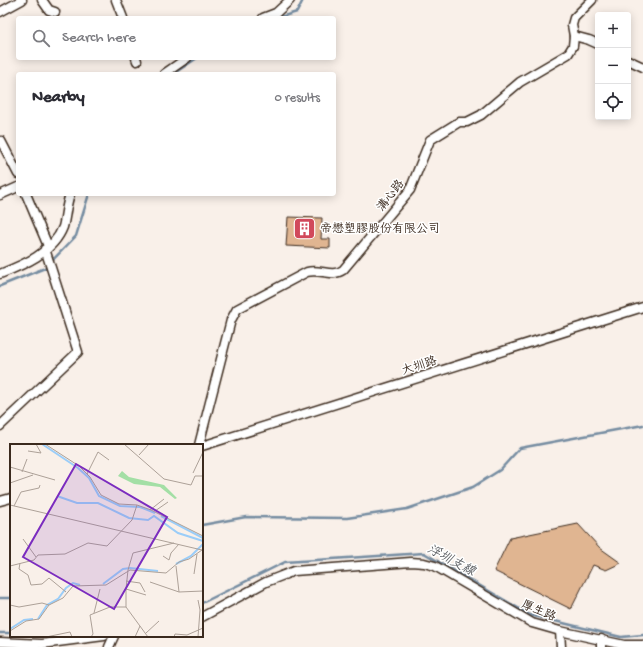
<!DOCTYPE html>
<html lang="en">
<head>
<meta charset="utf-8">
<style>
  :root { --surface:#fff; --page:#f2f2f3; --text:#2b2b33; --muted:#7c7c81; --line:#e1e1e2 }
  body { margin:0; font-family:"Gochi Hand","LXGW WenKai TC",sans-serif; background:var(--page); color:var(--text) }
  .controls { position:absolute; right:12px; top:12px; display:grid; overflow:hidden; border-radius:4px; box-shadow:0 2px 10px #0003 }
  .controls button { width:36px; height:36px; display:grid; place-items:center; padding:0; border:0; border-bottom:1px solid var(--line); background:var(--surface); color:var(--text); font:20px sans-serif }
  .list { margin:0; padding:0; list-style:none }
  h2 { display:flex; justify-content:space-between; align-items:center; height:52px; margin:0; padding:0 16px; font-size:17px }
  h2 small { font-size:13px; font-weight:400; color:var(--muted) }
  .icon { flex:none; width:22px; height:22px; fill:none; stroke:currentColor; stroke-width:2; stroke-linecap:round; stroke-linejoin:round }
  .map { position:relative; flex:none; width:643px; height:647px; overflow:hidden }
  .search { position:absolute; background:var(--surface); box-shadow:0 2px 10px #0003; left:16px; top:16px; width:320px; height:44px; display:flex; align-items:center; gap:10px; box-sizing:border-box; padding:0 14px; border-radius:4px; color:var(--muted); font-size:15px }
  .panel { position:absolute; background:var(--surface); box-shadow:0 2px 10px #0003; left:16px; top:72px; width:320px; height:124px; border-radius:4px }
  .map>svg:first-child { display:block }
  .lines { fill:none; stroke-linecap:round; stroke-linejoin:round }
  .stream { stroke:#758ca1; stroke-width:2.5 }
  .building { fill:#e0b591; stroke:#3b2a1e }
  .minor-casing { stroke:#3b2a1e; stroke-width:11 }
  .minor { stroke:#fff; stroke-width:8 }
  .labels { text-anchor:middle; stroke-width:3; stroke-linejoin:round; paint-order:stroke }
  .street-label { font-size:12px; fill:#3b2a1e; stroke:#fff }
  .poi-label { font-size:12px; fill:#3b2a1e; stroke:#fff; text-anchor:start }
  .water-label { font-size:13px; font-style:italic; fill:#585b5f; stroke:#fff }
  .inset-river { fill:none; stroke:#9bcdf8; stroke-width:2 }
  .inset-road { fill:none; stroke:#ada198; stroke-width:1 }
  .view { fill:#7b2cbf; fill-opacity:0.15; stroke:#7b2cbf; stroke-width:2 }
  .inset-edge { fill:none; stroke:#3b2a1e; stroke-width:2 }
</style>
</head>
<body>
<div class="map">
<svg width="643" height="647" viewBox="0 0 643 647">
  <rect width="100%" height="100%" fill="#f9f0e9"/>
  <filter id="ink" filterUnits="userSpaceOnUse"><feTurbulence type="fractalNoise" baseFrequency=".025" numOctaves="2"/><feDisplacementMap in="SourceGraphic" scale="8" xChannelSelector="R" yChannelSelector="G"/><feConvolveMatrix kernelMatrix="1 2 1 2 8 2 1 2 1" color-interpolation-filters="sRGB"/></filter>
  <g filter="url(#ink)">
    <g class="lines">
      <g class="stream">
        <path d="M 277,18 L 297,12 L 303,0"/>
        <path d="M 173,74 L 197,58"/>
        <path d="M 0,286 L 45,268 L 76,236 L 89,194"/>
        <path d="M 202,525 L 246,517 L 347,518 L 407,509 L 473,487 L 500,470 L 520,448 L 643,425"/>
        <path d="M 0,598 L 11,598"/>
        <path d="M 202,603 L 285,562 L 424,553 L 530,615 L 621,637 L 643,635"/>
        <path d="M 0,633 L 11,633"/>
      </g>
    </g>
    <g class="building">
      <path d="M 288,217 L 322,218 L 321,239 L 330,239 L 330,248 L 286,246 Z"/>
      <path d="M 578,524 L 600,548 L 621,563 L 606,570 L 593,565 L 571,609 L 494,571 L 510,538 Z"/>
    </g>
    <g class="lines">
      <defs>
        <g id="minor">
          <path d="M 42,0 L 49,10 L 55,12"/>
          <path d="M 116,0 L 123,18"/>
          <path d="M 0,12 L 22,0"/>
          <path d="M 263,18 L 276,13 L 290,0"/>
          <path d="M 574,36 L 589,40 L 598,44"/>
          <path d="M 136,58 L 137,61"/>
          <path d="M 628,60 L 643,67"/>
          <path d="M 164,74 L 187,58"/>
          <path d="M 1,141 L 18,174"/>
          <path d="M 26,194 L 48,246"/>
          <path d="M 0,195 L 18,187"/>
          <path d="M 0,274 C 23,265 53,253 63,227 C 66,216 66,205 70,194"/>
          <path d="M 0,426 L 78,352 L 45,249"/>
          <path d="M 199,445 L 231,320 L 237,309 L 307,272 C 320,268 331,278 343,270 L 410,190 L 430,140 L 459,122 L 467,122 L 481,115 L 520,82 L 568,54 L 573,46 L 574,36 L 572,25 L 574,18 L 592,0"/>
          <path d="M 202,446 L 643,307"/>
          <path d="M 0,501 L 11,498"/>
          <path d="M 202,617 L 266,582 L 294,571 L 411,562 L 424,563 L 435,566 L 532,623 L 560,631 L 624,645 L 643,645"/>
          <path d="M 560,631 L 561,647"/>
          <path d="M 601,639 L 601,647"/>
          <path d="M 0,642 L 42,644 L 104,636"/>
          <path d="M 109,647 L 114,636"/>
        </g>
      </defs>
      <use href="#minor" class="minor-casing"/>
      <use href="#minor" class="minor"/>
    </g>
  </g>
  <defs>
    <symbol id="building-square" viewBox="-11 -11 22 22"><rect x="-9" y="-9" width="18" height="18" rx="4" fill="#d1495b" stroke="#fff"/><path d="M-4-6H4V6H1V3H-1V6H-4ZM-2.5-4.3h1.7v1.8h-1.7ZM.8-4.3h1.7v1.8H.8ZM-2.5-1h1.7V.8h-1.7ZM.8-1h1.7V.8H.8Z" fill="#fff"/></symbol>
  </defs>
  <g fill-rule="evenodd">
    <use href="#building-square" x="292" y="216" width="25" height="25"/>
  </g>
  <g class="labels">
    <g class="street-label">
      <text transform="translate(390 195) rotate(-52)" y="4">溝心路</text>
      <text transform="translate(419 365) rotate(-18)" y="4">大圳路</text>
      <text transform="translate(539 610) rotate(23)" y="4">厚生路</text>
    </g>
    <g class="poi-label">
      <text x="320" y="232">帝懋塑膠股份有限公司</text>
    </g>
    <g class="water-label">
      <text transform="translate(452 559) rotate(28)" y="5">浮圳支線</text>
    </g>
  </g>
  <g transform="translate(10 444)">
    <rect width="193" height="193" fill="#f9f0e9"/>
    <path d="M 112,27 L 119,33 L 154,41 L 167,54 L 165,55 L 150,43 L 124,40 L 108,32 Z" fill="#a3dfa5"/>
    <path class="inset-river" d="M 32,0 L 68,24 L 79,34 L 89,52 L 110,62 L 130,63 L 145,69M 47,52 L 67,59 L 88,59 L 119,74 L 138,76 L 144,72 L 168,89 L 193,97M 151,72 L 193,94M 166,120 L 181,112 L 193,100M 93,140 L 113,125 L 120,124 L 148,127M 28,175 L 37,161 L 48,155 L 56,144 L 63,139 L 70,141M 0,185 L 14,176 L 23,175"/>
    <path class="inset-road" d="M 35,0 L 69,22 L 80,33 L 91,51 L 109,60 L 127,61 L 141,66 L 193,92M 114,0 L 154,35 L 181,41 L 185,32 L 193,32M 18,7 L 31,9 L 26,0M 129,11 L 139,0M 0,23 L 45,36M 12,28 L 17,15M 183,29 L 193,8M 77,30 L 88,8 L 99,16M 0,39 L 23,31M 0,61 L 192,106M 4,62 L 11,48 L 29,44 L 30,41M 140,66 L 154,55M 145,67 L 158,58M 13,95 L 26,113M 153,112 L 159,116 L 161,109 L 169,100M 10,119 L 9,125 L 18,131 L 21,141 L 32,140 L 39,134 L 56,148M 0,122 L 24,116 L 28,111 L 55,110 L 78,99 L 97,102 L 122,76 L 127,61M 166,122 L 169,148 L 193,147M 118,126 L 123,109 L 164,99M 184,130 L 187,110M 116,137 L 130,139 L 135,148M 140,138 L 169,148M 116,145 L 118,126M 188,156 L 190,166 L 188,193M 0,161 L 9,163 L 32,159 L 39,161M 116,163 L 116,145 L 136,151M 84,169 L 90,145M 0,187 L 16,177 L 29,175 L 39,161 L 53,154 L 63,142 L 96,141 L 120,126 L 156,129 L 169,118 L 179,115 L 192,106M 136,189 L 149,177M 36,193 L 60,188 L 62,193M 81,193 L 83,190 L 80,171 L 100,163 L 116,163 L 138,193M 125,193 L 130,182M 164,193 L 165,190 L 177,191 L 193,184"/>
    <path class="view" d="M 66,20 L 157,73 L 104,165 L 13,113 Z"/>
    <rect width="193" height="193" class="inset-edge"/>
  </g>
</svg>
<div class="controls">
<button>+</button>
<button>−</button>
<button><svg class="icon" aria-label="locate" viewBox="0 0 24 24"><circle cx="12" cy="12" r="6"/><path d="M12 2v4M12 18v4M2 12h4M18 12h4"/></svg></button>
</div>
<div class="search"><svg class="icon" aria-label="search" viewBox="0 0 24 24"><circle cx="10" cy="10" r="6"/><path d="M15 15l6 6"/></svg>Search here</div>
<section class="panel">
<h2>Nearby<small>0 results</small></h2>
<ul class="list">
</ul>
</section>
</div>
</body>
</html>
